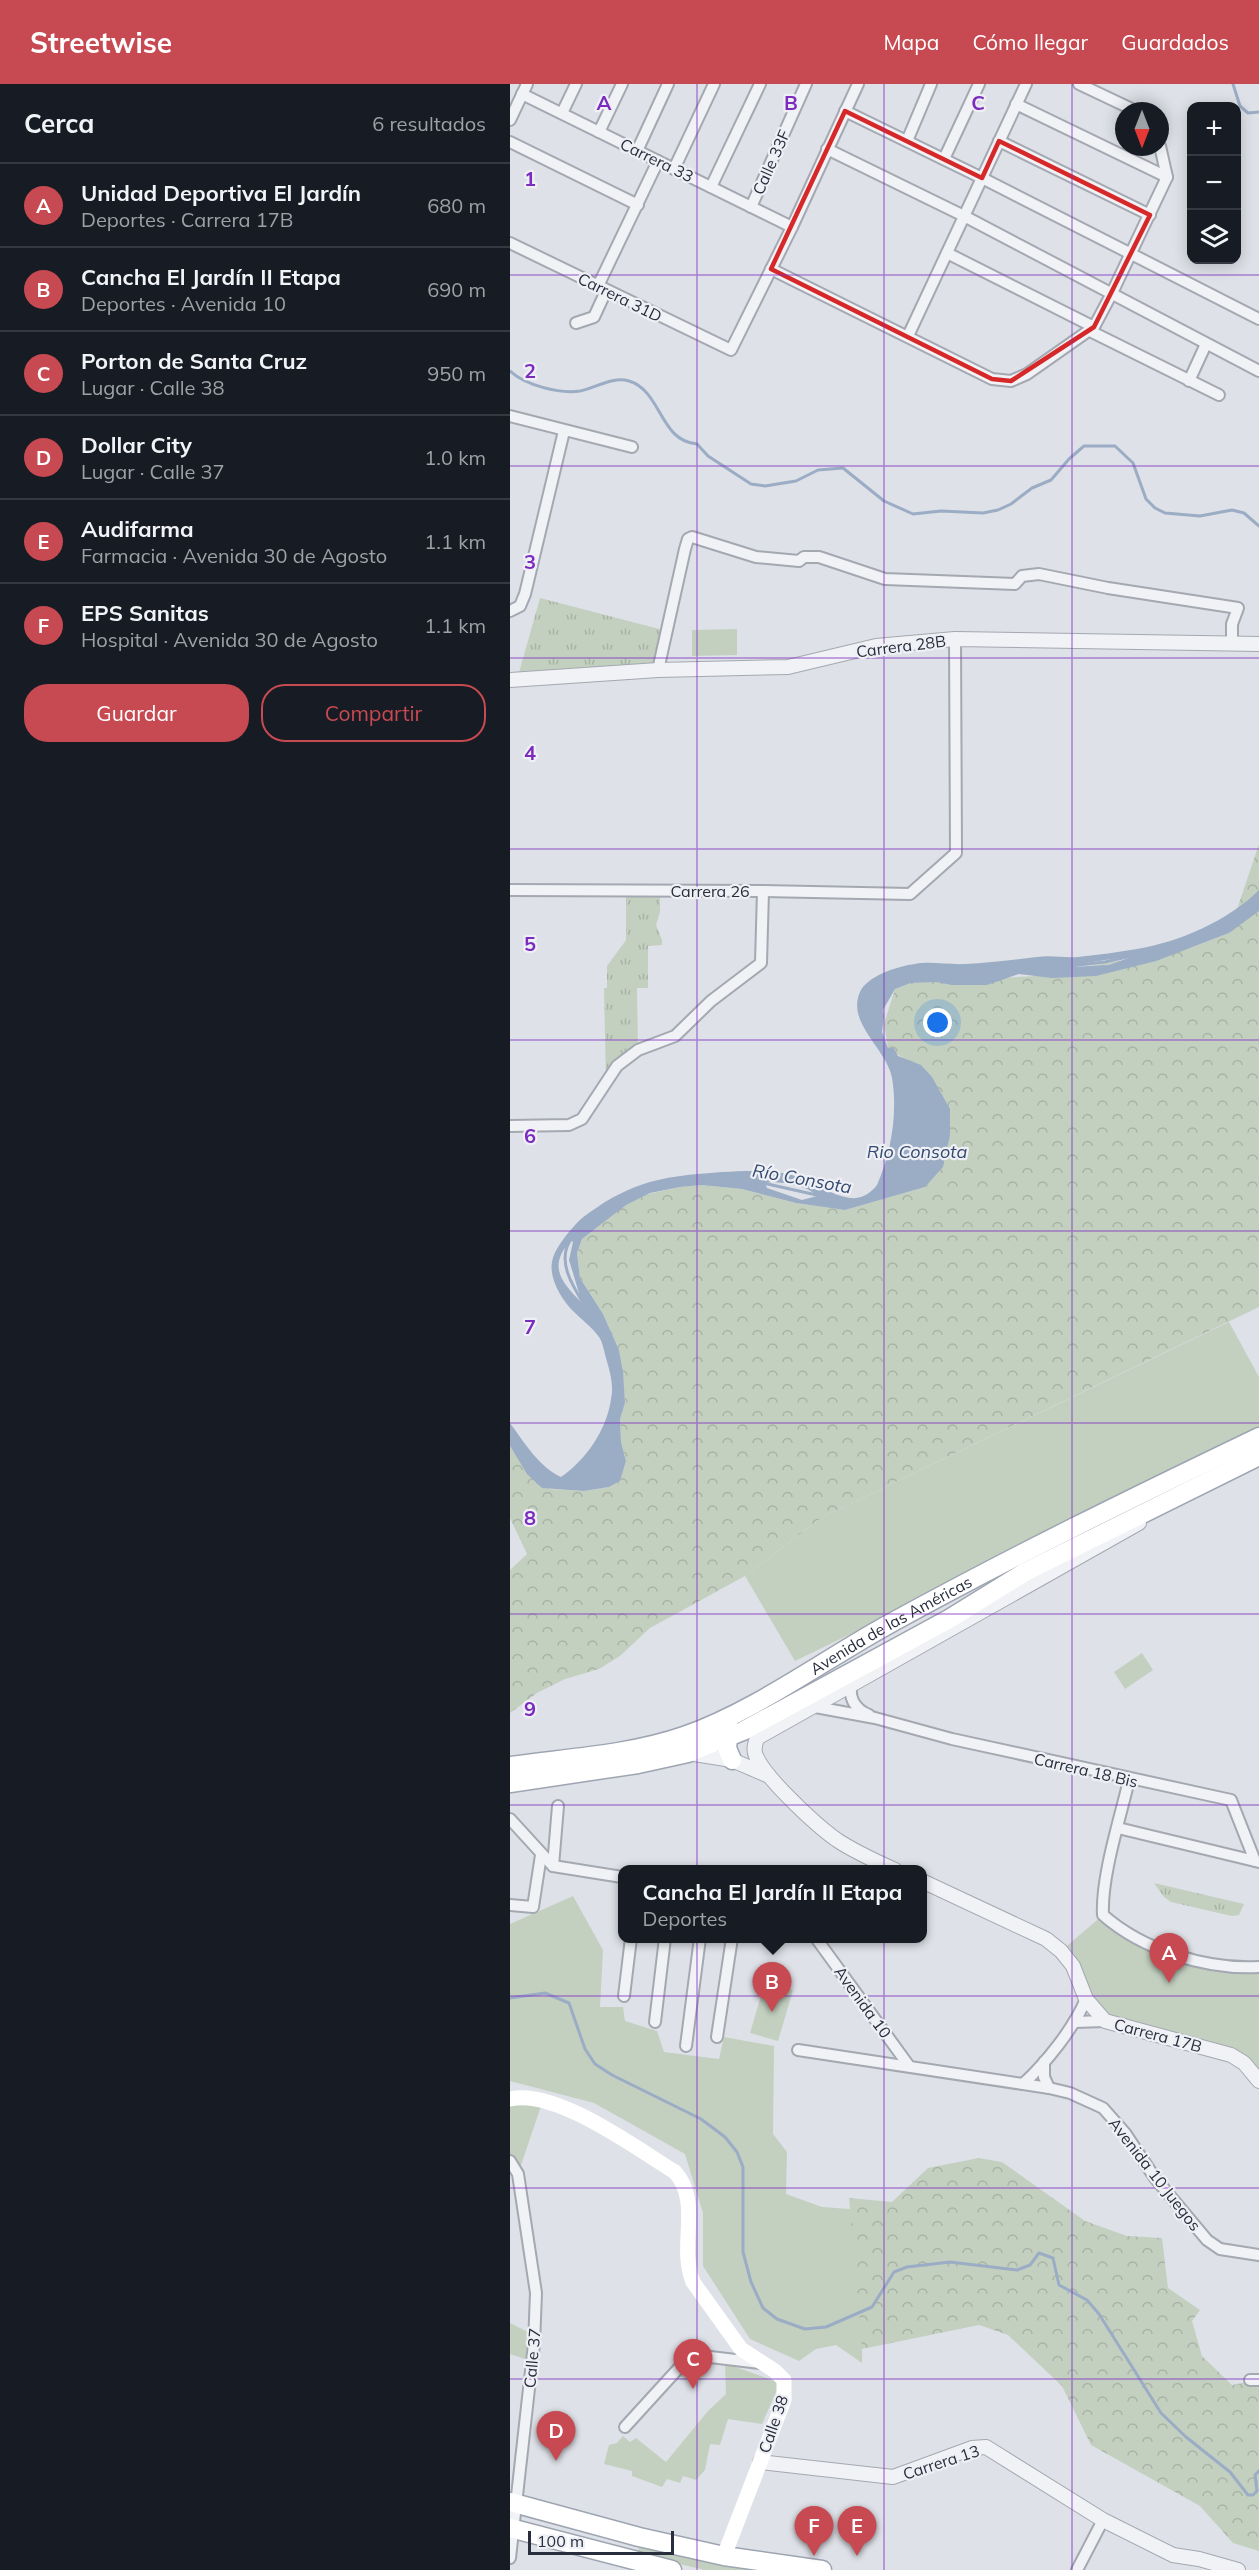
<!DOCTYPE html>
<html lang="es">
<head>
<meta charset="utf-8">
<style>
  :root { --surface:#171b24; --page:#242831; --text:#f1f3f6; --muted:#9ea1a6; --line:#363941; --accent:#c74951 }
  body { margin:0; font-family:Mulish,sans-serif; background:var(--page); color:var(--text) }
  .controls { position:absolute; right:18px; top:18px; display:grid; overflow:hidden; border-radius:12px; box-shadow:0 3px 15px #0003 }
  .controls button { width:54px; height:54px; display:grid; place-items:center; padding:0; border:0; border-bottom:2px solid var(--line); background:var(--surface); color:var(--text); font:30px sans-serif }
  .compass { position:absolute; left:605px; top:18px; width:54px; height:54px; border-radius:50%; background:var(--surface); box-shadow:0 3px 15px #0003; rotate:180deg }
  .scale { position:absolute; left:18px; bottom:15px; width:146px; box-sizing:border-box; padding-left:6px; border:3px solid #282e3d; border-top:0; font-size:16px; line-height:21px; white-space:nowrap; color:#282e3d; -webkit-text-stroke:4px #eef0f5; paint-order:stroke }
  .you { position:absolute; left:428px; top:939px; width:21px; height:21px; margin:-15px; border:4px solid #fff; border-radius:50%; background:#1a73e8; box-shadow:0 0 0 9px #1a73e833 }
  .badge { display:grid; place-items:center; width:39px; height:39px; border-radius:50%; background:var(--accent); color:#fff; font-size:20px; font-weight:700 }
  .pin { position:absolute; translate:-50% -50px; filter:drop-shadow(0 2px 3px #0008) }
  .pin::after { content:''; position:absolute; top:32px; width:21px; height:18px; background:inherit; clip-path:polygon(0 0,100% 0,50% 100%) }
  .popup { position:absolute; left:108px; top:1781px; width:309px; height:78px; box-sizing:border-box; display:grid; place-content:center; border-radius:12px; background:var(--surface); filter:drop-shadow(0 2px 4px #0005); font-size:20px; white-space:nowrap; color:var(--muted) }
  .popup b { font-size:22px; color:var(--text) }
  .popup::after { content:''; position:absolute; left:50%; top:100%; margin-left:-12px; border:12px solid transparent; border-top-color:var(--surface) }
  .list { margin:0; padding:0; list-style:none }
  h2 { display:flex; justify-content:space-between; align-items:center; height:78px; margin:0; padding:0 24px; font-size:26px }
  h2 small { font-size:20px; font-weight:400; color:var(--muted) }
  .list li { display:grid; grid-template-columns:39px 1fr auto; gap:18px; align-items:center; box-sizing:border-box; height:84px; padding:0 24px; border-top:2px solid var(--line) }
  .list b { display:block; font-size:22px; white-space:nowrap }
  .list p { margin:0; font-size:20px; white-space:nowrap; color:var(--muted) }
  .list em { font-size:20px; font-style:normal; color:var(--muted) }
  .actions { display:flex; gap:12px; padding:18px 24px }
  .actions a { flex:1; padding:14px 0; border:2px solid var(--accent); border-radius:24px; text-align:center; font-size:21px; color:var(--accent) }
  .actions .main { background:var(--accent); color:#fff }
  .icon { flex:none; width:33px; height:33px; fill:none; stroke:currentColor; stroke-width:2; stroke-linecap:round; stroke-linejoin:round }
  .map { position:relative; flex:none; width:749px; height:2486px; overflow:hidden }
  header { display:flex; align-items:center; gap:36px; box-sizing:border-box; height:84px; padding:0 30px; background:var(--accent); color:#fff }
  header strong { font-size:28px }
  nav { display:flex; gap:33px; margin-inline-start:auto; font-size:21px }
  main { display:flex }
  aside { flex:1; background:var(--surface) }
  .map>svg:first-child { display:block }
  .grass { fill:#c3d0c0 }
  .forest { fill:url(#forest-crowns) }
  .park { fill:url(#park-tufts) }
  .water { fill:#9bacc5; fill-rule:evenodd }
  .lines { fill:none; stroke-linecap:round; stroke-linejoin:round }
  .stream { stroke:#9bacc5; stroke-width:3 }
  .minor-casing { stroke:#a4a8b1; stroke-width:14 }
  .tertiary-casing { stroke:#a4a8b1; stroke-width:16 }
  .primary-casing { stroke:#9ea5b2; stroke-width:21 }
  .minor { stroke:#f1f2f6; stroke-width:10 }
  .tertiary { stroke:#f1f2f6; stroke-width:14 }
  .secondary { stroke:#fff; stroke-width:15 }
  .primary { stroke:#fff; stroke-width:18 }
  .marked { fill:none; stroke:#d62828; stroke-width:4.5; stroke-linejoin:round }
  .grid { fill:none; stroke:#7b2cbf; stroke-width:1.5; stroke-opacity:0.55 }
  .labels { text-anchor:middle; stroke-width:4.5; stroke-linejoin:round; paint-order:stroke }
  .street-label { font-size:16px; fill:#282e3d; stroke:#eef0f5 }
  .water-label { font-size:18px; font-style:italic; fill:#354a6f; stroke:#eef0f5 }
  .grid-label { font-size:20px; text-anchor:middle; font-weight:bold; fill:#7b2cbf; stroke:#eef0f5; stroke-width:4.5; stroke-linejoin:round; paint-order:stroke }
</style>
</head>
<body>
<header>
<strong>Streetwise</strong>
<nav><a>Mapa</a><a>Cómo llegar</a><a>Guardados</a></nav>
</header>
<main>
<aside>
<h2>Cerca<small>6 resultados</small></h2>
<ul class="list">
<li><span class="badge">A</span><div><b>Unidad Deportiva El Jardín</b><p>Deportes · Carrera 17B</p></div><em>680 m</em></li>
<li><span class="badge">B</span><div><b>Cancha El Jardín II Etapa</b><p>Deportes · Avenida 10</p></div><em>690 m</em></li>
<li><span class="badge">C</span><div><b>Porton de Santa Cruz</b><p>Lugar · Calle 38</p></div><em>950 m</em></li>
<li><span class="badge">D</span><div><b>Dollar City</b><p>Lugar · Calle 37</p></div><em>1.0 km</em></li>
<li><span class="badge">E</span><div><b>Audifarma</b><p>Farmacia · Avenida 30 de Agosto</p></div><em>1.1 km</em></li>
<li><span class="badge">F</span><div><b>EPS Sanitas</b><p>Hospital · Avenida 30 de Agosto</p></div><em>1.1 km</em></li>
</ul>
<div class="actions"><a class="main">Guardar</a><a>Compartir</a></div>
</aside>
<div class="map">
<svg width="749" height="2486" viewBox="0 0 749 2486">
  <defs>
    <pattern id="forest-crowns" width="20" height="18" patternUnits="userSpaceOnUse" patternTransform="scale(1.5)"><rect width="20" height="18" fill="#c3d0c0"/><path d="M2 6a3 3 0 1 1 6 0M12 15a3 3 0 1 1 6 0" fill="none" stroke="#a8b3a6"/></pattern>
    <pattern id="park-tufts" width="24" height="20" patternUnits="userSpaceOnUse" patternTransform="scale(1.5)"><rect width="24" height="20" fill="#c3d0c0"/><path d="M3 7l-1-3M5 7V3M7 7l1-3M15 17l-1-3M17 17v-4M19 17l1-3" fill="none" stroke="#a8b3a6"/></pattern>
  </defs>
  <rect width="100%" height="100%" fill="#dee1e7"/>
  <g class="grass">
    <path d="M 227,545 L 227,571 L 182,572 L 182,546 Z"/>
    <path d="M 719,1238 L 749,1293 L 749,1351 L 285,1577 L 235,1492 L 311,1434 Z"/>
    <path d="M 632,1569 L 643,1586 L 615,1605 L 604,1588 Z"/>
    <path d="M 63,1812 L 93,1866 L 90,1923 L 113,1923 L 115,1937 L 147,1947 L 154,1968 L 209,1975 L 214,1953 L 264,1962 L 263,2050 L 277,2068 L 276,2110 L 312,2123 L 354,2126 L 352,2279 L 326,2261 L 306,2265 L 289,2277 L 240,2255 L 193,2182 L 193,2129 L 175,2070 L 84,2019 L 0,1997 L 0,1840 Z"/>
    <path d="M 593,1831 L 603,1841 L 677,1873 L 749,1883 L 749,1997 L 734,1979 L 595,1937 L 551,1867 Z"/>
    <path d="M 255,1898 L 283,1906 L 268,1957 L 240,1949 Z"/>
    <path d="M 0,2015 L 33,2016 L 8,2090 L 0,2077 Z"/>
    <path d="M 0,2239 L 20,2249 L 18,2276 L 0,2270 Z"/>
    <path d="M 215,2279 L 270,2299 L 252,2340 L 218,2335 L 210,2361 L 200,2360 L 195,2386 L 186,2396 L 173,2392 L 170,2399 L 157,2395 L 152,2403 L 122,2392 L 122,2387 L 94,2380 L 99,2361 L 107,2359 L 113,2352 L 120,2358 L 126,2354 L 156,2378 L 198,2327 L 216,2310 Z"/>
    <path d="M 130,2460 L 257,2486 L 195,2486 L 127,2470 Z"/>
  </g>
  <g class="forest">
    <path d="M 749,760 L 749,1223 L 311,1434 L 235,1492 L 140,1544 L 110,1572 L 89,1585 L 55,1595 L 27,1609 L 0,1629 L 0,1486 L 17,1470 L 0,1434 L 0,1362 L 12,1381 L 40,1405 L 75,1407 L 99,1403 L 110,1397 L 116,1377 L 111,1358 L 110,1335 L 115,1319 L 112,1283 L 109,1266 L 93,1230 L 70,1194 L 67,1169 L 72,1155 L 100,1133 L 120,1114 L 170,1103 L 192,1101 L 232,1105 L 286,1119 L 335,1126 L 415,1103 L 422,993 L 378,964 L 374,940 L 385,905 L 401,899 L 525,892 L 680,864 L 719,849 Z"/>
    <path d="M 469,2074 L 492,2078 L 575,2137 L 617,2152 L 652,2154 L 658,2204 L 690,2226 L 682,2237 L 692,2272 L 722,2301 L 749,2296 L 749,2467 L 723,2459 L 690,2422 L 581,2361 L 552,2302 L 498,2251 L 469,2241 L 352,2265 L 339,2114 L 382,2118 L 418,2084 Z"/>
  </g>
  <g class="park">
    <path d="M 30,514 L 157,547 L 148,586 L 7,596 Z"/>
    <path d="M 116,807 L 150,807 L 150,828 L 146,841 L 152,856 L 152,861 L 138,862 L 138,904 L 127,904 L 128,966 L 96,997 L 94,904 L 97,904 L 97,882 L 116,856 Z"/>
    <path d="M 644,1799 L 734,1820 L 729,1831 L 722,1832 L 661,1818 L 654,1813 Z"/>
  </g>
  <path class="water" d="M 749,806 L 749,827 L 719,849 L 646,877 L 586,892 L 542,894 L 509,890 L 477,901 L 442,901 L 426,898 L 401,899 L 385,905 L 373,926 L 374,932 L 372,948 L 378,964 L 384,964 L 388,972 L 411,981 L 422,993 L 440,1025 L 440,1051 L 433,1083 L 415,1103 L 335,1126 L 286,1119 L 232,1105 L 192,1101 L 170,1103 L 140,1109 L 116,1121 L 72,1155 L 67,1169 L 70,1194 L 93,1230 L 109,1266 L 113,1288 L 115,1319 L 110,1335 L 111,1358 L 116,1377 L 110,1397 L 99,1403 L 74,1407 L 32,1404 L 17,1390 L 0,1362 L 0,1339 C 14,1358 29,1383 51,1393 C 76,1376 97,1345 101,1315 C 104,1301 100,1288 96,1274 C 94,1267 93,1259 89,1253 C 82,1243 72,1236 63,1227 C 52,1216 39,1195 42,1178 C 44,1165 57,1150 66,1140 C 74,1131 85,1125 95,1118 C 138,1093 164,1092 212,1088 C 235,1087 263,1085 285,1092 C 304,1098 320,1111 340,1114 C 351,1115 360,1110 367,1101 C 381,1069 388,1029 382,994 C 377,965 336,939 350,908 C 357,892 388,882 405,880 C 421,877 438,881 455,880 C 479,879 503,876 527,873 C 541,871 555,874 568,873 C 588,871 608,868 627,865 C 669,858 718,837 749,806 ZM 627,871 L 599,881 L 562,883 L 564,881 ZM 262,1098 C 278,1099 296,1101 307,1112 L 292,1116 L 257,1104 L 255,1099 ZM 61,1156 L 63,1158 L 59,1176 L 72,1219 C 50,1197 38,1182 61,1156 Z"/>
  <g class="lines">
    <g class="stream">
      <path d="M 723,0 L 730,22 L 738,29 L 749,28"/>
      <path d="M 0,287 C 15,301 49,310 70,307 C 85,304 103,292 119,297 C 152,307 149,357 187,360 L 198,372 L 241,400 L 255,402 L 286,397 L 308,386 L 333,384 L 374,417 L 403,430 L 431,427 L 473,429 L 488,426 L 501,420 L 522,404 L 541,396 L 559,375 L 574,362 L 605,362 L 623,379 L 636,415 L 645,424 L 655,429 L 690,432 L 722,426 L 734,429 L 749,442"/>
      <path d="M 560,882 L 595,878 L 630,870"/>
      <path d="M 446,890 L 455,891 L 484,886"/>
      <path d="M 253,1099 L 311,1112"/>
      <path d="M 62,1154 C 45,1175 63,1203 75,1222"/>
      <path d="M 0,1914 L 35,1909 L 59,1919 L 75,1965 L 85,1980 L 102,1991 L 191,2035 L 215,2053 L 227,2068 L 233,2083 L 233,2168 L 241,2198 L 253,2224 L 267,2235 L 295,2245 L 316,2243 L 362,2223 L 384,2188 L 397,2183 L 440,2178 L 507,2186 L 520,2181 L 529,2169 L 543,2174 L 549,2201 L 577,2216 L 589,2230 L 651,2329 L 676,2353 L 720,2388 L 738,2411 L 743,2411 L 747,2407 L 745,2391 L 749,2387"/>
    </g>
    <defs>
      <g id="minor">
        <path d="M 569,0 L 626,27"/>
        <path d="M 12,10 L 282,143"/>
        <path d="M 506,20 L 657,93"/>
        <path d="M 335,27 L 472,94 L 749,235"/>
        <path d="M 52,29 L 66,0"/>
        <path d="M 0,36 L 17,0"/>
        <path d="M 89,48 L 112,0"/>
        <path d="M 397,57 L 421,0"/>
        <path d="M 489,57 L 640,131"/>
        <path d="M 0,58 L 128,121"/>
        <path d="M 317,65 L 454,132 L 749,287"/>
        <path d="M 127,67 L 158,0"/>
        <path d="M 434,75 L 469,0"/>
        <path d="M 164,85 L 204,0"/>
        <path d="M 201,103 L 250,0"/>
        <path d="M 241,123 L 296,0"/>
        <path d="M 0,159 L 221,266 L 282,143 L 348,0"/>
        <path d="M 437,169 L 584,243"/>
        <path d="M 261,185 L 482,295 L 501,297 L 517,290 L 584,243 L 602,209 L 657,93 L 650,62"/>
        <path d="M 88,202 L 148,77"/>
        <path d="M 66,239 L 84,233 L 96,207"/>
        <path d="M 580,247 L 709,311"/>
        <path d="M 398,252 L 516,0"/>
        <path d="M 679,297 L 696,260"/>
        <path d="M 0,332 L 122,363"/>
        <path d="M 0,527 L 10,522 L 15,510 L 54,347"/>
        <path d="M 148,586 L 175,465 L 178,455 L 182,453 L 246,473 L 289,477 L 294,473 L 309,473 L 375,495 L 505,500 L 512,492 L 529,490 L 598,504 L 728,524 L 722,540 L 722,560"/>
        <path d="M 0,806 L 253,807 L 400,810 L 446,769 L 445,555"/>
        <path d="M 0,1042 L 59,1041 L 72,1035 L 107,982 L 128,966 L 165,952 L 201,917 L 251,879 L 253,807"/>
        <path d="M 343,1596 C 337,1612 344,1625 359,1631"/>
        <path d="M 300,1622 L 365,1634 L 442,1655 L 721,1716 L 745,1777 L 749,1778"/>
        <path d="M 619,1696 C 610,1735 591,1793 593,1831 C 633,1866 696,1886 749,1883"/>
        <path d="M 0,1735 L 43,1782 L 112,1793"/>
        <path d="M 608,1744 L 745,1777"/>
        <path d="M 43,1782 L 48,1722"/>
        <path d="M 0,1821 L 23,1823 L 31,1771"/>
        <path d="M 306,1854 L 399,1982"/>
        <path d="M 114,1912 L 121,1854"/>
        <path d="M 145,1938 L 155,1854"/>
        <path d="M 564,1938 L 595,1937"/>
        <path d="M 207,1953 L 222,1854"/>
        <path d="M 176,1962 L 190,1854"/>
        <path d="M 288,1966 L 539,2004 L 560,2009 L 593,2024 L 615,2049 L 645,2094 L 697,2156 L 710,2165 L 749,2171"/>
        <path d="M 534,1978 L 534,1993 L 539,2004"/>
        <path d="M 513,2000 C 536,1979 564,1944 576,1915"/>
        <path d="M 0,2077 L 8,2090 L 26,2209 L 24,2260 L 0,2474"/>
        <path d="M 740,2296 L 749,2296"/>
        <path d="M 115,2343 L 177,2275 L 184,2271 L 250,2279"/>
        <path d="M 567,2486 L 593,2436"/>
      </g>
      <g id="tertiary">
        <path d="M 0,596 L 148,586 L 278,583 L 366,562 L 445,555 L 749,560"/>
        <path d="M 178,1669 L 222,1676 L 259,1692"/>
        <path d="M 385,1786 C 365,1777 345,1768 327,1756 C 307,1742 255,1694 246,1672 C 243,1666 245,1660 247,1654 L 629,1439"/>
        <path d="M 412,1797 L 536,1855 L 551,1867 L 563,1882 L 576,1915 L 595,1937 L 721,1971 L 734,1979 L 749,1997"/>
        <path d="M 250,2378 L 383,2393 L 462,2364 L 476,2363 L 593,2436 L 663,2471 L 689,2475 L 728,2486"/>
      </g>
      <g id="primary">
        <path d="M 219,1643 L 217,1664 L 222,1676"/>
        <path id="s1" d="M 0,1682 C 57,1674 119,1671 174,1652 C 244,1628 315,1575 381,1539 C 503,1472 624,1413 749,1353"/>
        <path d="M 0,1699 L 128,1680 L 178,1669 L 233,1647 L 439,1535 L 515,1488 L 749,1372"/>
        <path d="M 0,2418 L 129,2453 L 214,2472 L 312,2486"/>
        <path d="M 0,2444 L 162,2486"/>
      </g>
    </defs>
    <use href="#minor" class="minor-casing"/>
    <use href="#tertiary" class="tertiary-casing"/>
    <use href="#primary" class="primary-casing"/>
    <use href="#minor" class="minor"/>
    <use href="#tertiary" class="tertiary"/>
    <path class="secondary" d="M 0,2015 C 45,2004 126,2064 165,2088 C 192,2118 168,2162 183,2198 L 231,2265 L 265,2287 L 274,2296 L 274,2316 L 214,2472"/>
    <use href="#primary" class="primary"/>
  </g>
  <path class="marked" d="M 335,27 L 472,94 L 489,57 L 640,131 L 584,243 L 501,297 L 482,295 L 261,185 Z"/>
  <path class="grid" d="M 187,0 L 187,2486M 374,0 L 374,2486M 562,0 L 562,2486M 0,191 L 749,191M 0,382 L 749,382M 0,574 L 749,574M 0,765 L 749,765M 0,956 L 749,956M 0,1147 L 749,1147M 0,1339 L 749,1339M 0,1530 L 749,1530M 0,1721 L 749,1721M 0,1912 L 749,1912M 0,2104 L 749,2104M 0,2295 L 749,2295"/>
  <g class="labels">
    <g class="street-label">
      <text transform="translate(147 76) rotate(26)" y="6">Carrera 33</text>
      <text transform="translate(261 78) rotate(-66)" y="6">Calle 33F</text>
      <text transform="translate(110 213) rotate(26)" y="6">Carrera 31D</text>
      <text transform="translate(391 562) rotate(-7)" y="6">Carrera 28B</text>
      <text x="200" y="813">Carrera 26</text>
      <text dy="6" stroke="none"><textPath href="#s1" startOffset="412">Avenida de las Américas</textPath></text>
      <text transform="translate(576 1686) rotate(13)" y="6">Carrera 18 Bis</text>
      <text transform="translate(353 1918) rotate(54)" y="6">Avenida 10</text>
      <text transform="translate(648 1951) rotate(15)" y="6">Carrera 17B</text>
      <text transform="translate(645 2090) rotate(52)" y="6">Avenida 10 Juegos</text>
      <text transform="translate(22 2274) rotate(-85)" y="6">Calle 37</text>
      <text transform="translate(263 2340) rotate(-71)" y="6">Calle 38</text>
      <text transform="translate(431 2378) rotate(-18)" y="6">Carrera 13</text>
    </g>
    <g class="water-label">
      <text x="407" y="1074">Rio Consota</text>
      <text transform="translate(292 1095) rotate(10)" y="6">Río Consota</text>
    </g>
  </g>
  <g class="grid-label">
    <text x="94" y="26">A</text>
    <text x="281" y="26">B</text>
    <text x="468" y="26">C</text>
    <text x="20" y="102">1</text>
    <text x="20" y="294">2</text>
    <text x="20" y="485">3</text>
    <text x="20" y="676">4</text>
    <text x="20" y="867">5</text>
    <text x="20" y="1059">6</text>
    <text x="20" y="1250">7</text>
    <text x="20" y="1441">8</text>
    <text x="20" y="1632">9</text>
  </g>
</svg>
<div class="controls">
<button>+</button>
<button>−</button>
<button><svg class="icon" aria-label="layers" viewBox="0 0 24 24"><path d="M12 4l9 5-9 5-9-5zM3 14l9 5 9-5"/></svg></button>
</div>
<svg class="compass" viewBox="-18 -18 36 36"><path d="M0-13l5 13h-10z" fill="#e53935"/><path d="M0 13l5-13h-10z" fill="#9ea1a6"/></svg>
<div class="scale">100 m</div>
<div class="you"></div>
<div class="pin badge" style="left:659px;top:1899px">A</div>
<div class="pin badge" style="left:262px;top:1928px">B</div>
<div class="popup"><b>Cancha El Jardín II Etapa</b>Deportes</div>
<div class="pin badge" style="left:183px;top:2305px">C</div>
<div class="pin badge" style="left:46px;top:2377px">D</div>
<div class="pin badge" style="left:347px;top:2472px">E</div>
<div class="pin badge" style="left:304px;top:2472px">F</div>
</div>
</main>
</body>
</html>
